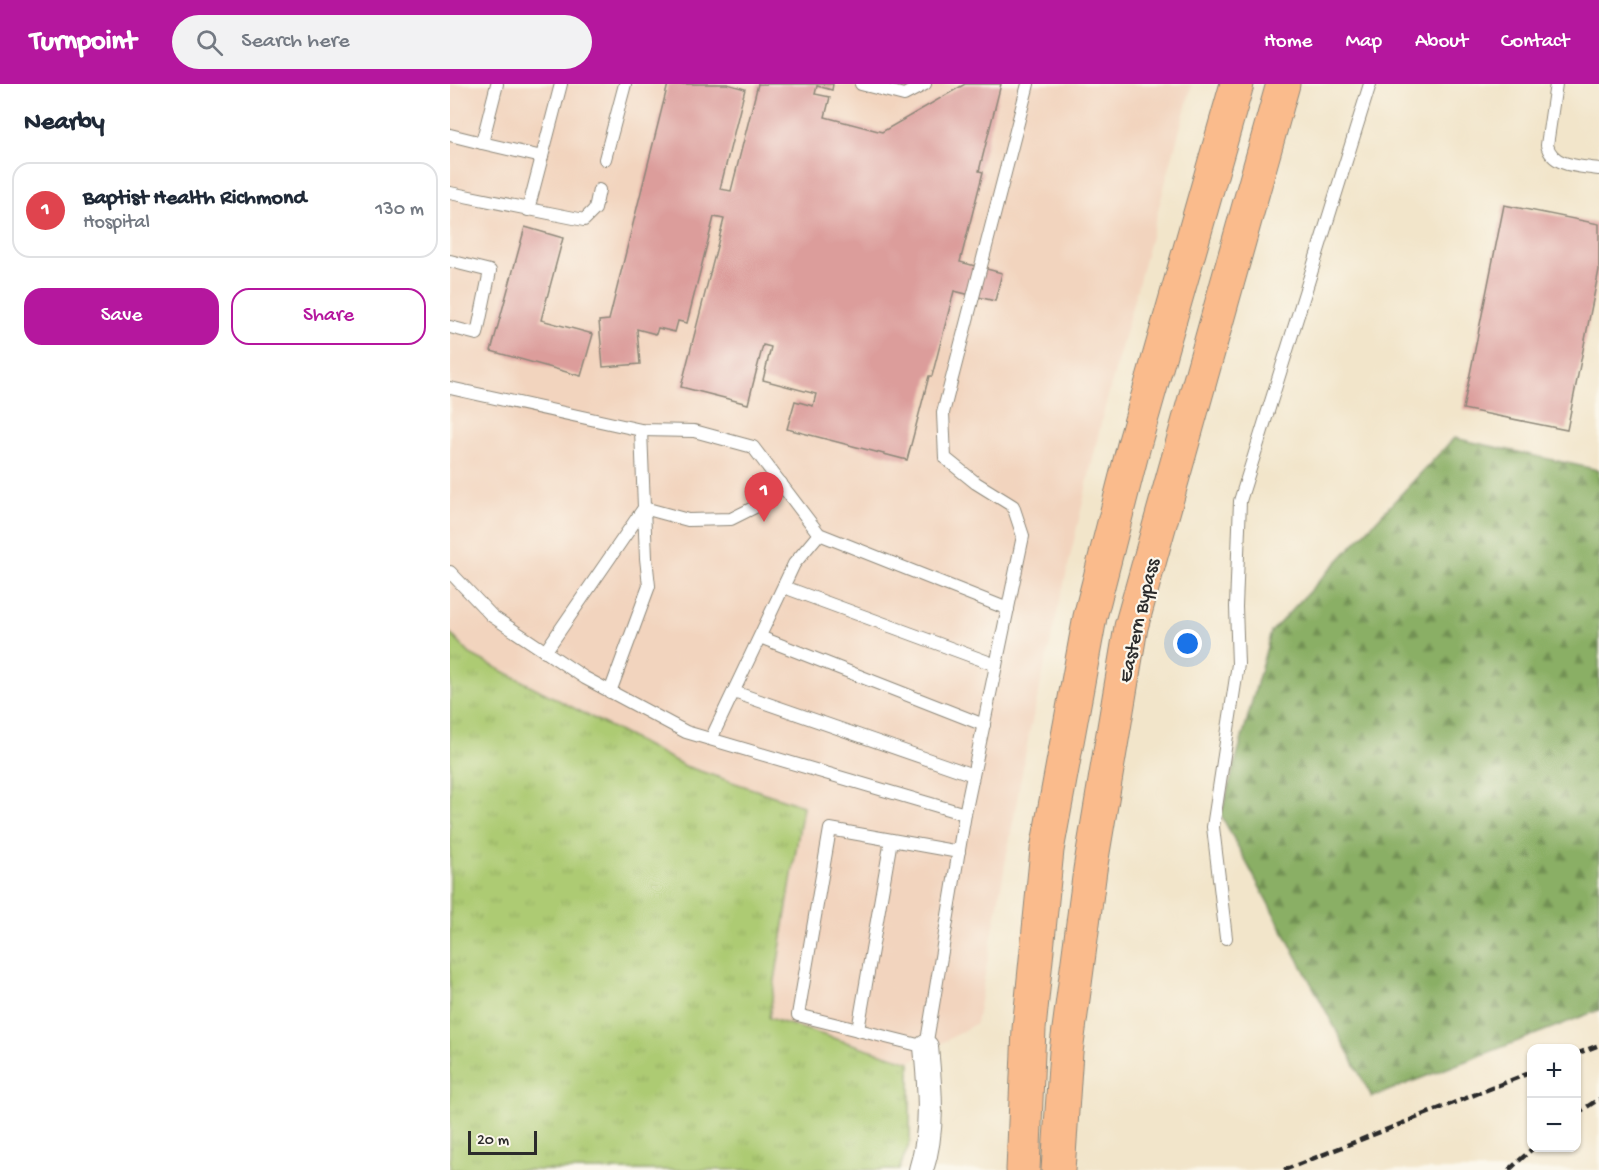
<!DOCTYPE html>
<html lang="en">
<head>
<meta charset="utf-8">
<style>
  :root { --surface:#fff; --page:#f2f2f3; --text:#1f2937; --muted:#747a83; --line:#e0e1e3; --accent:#b5179e }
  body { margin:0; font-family:"Gochi Hand",sans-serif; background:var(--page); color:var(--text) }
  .controls { position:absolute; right:18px; bottom:18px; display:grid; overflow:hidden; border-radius:12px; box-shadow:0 2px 4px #0004 }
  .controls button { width:54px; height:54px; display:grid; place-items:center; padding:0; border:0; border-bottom:2px solid var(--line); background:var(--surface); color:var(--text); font:30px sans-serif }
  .scale { position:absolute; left:18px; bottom:15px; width:69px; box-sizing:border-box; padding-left:6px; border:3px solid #2b2b2b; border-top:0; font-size:16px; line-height:21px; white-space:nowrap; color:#2b2b2b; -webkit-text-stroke:4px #fbf7ec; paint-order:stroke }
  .you { position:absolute; left:738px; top:560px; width:21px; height:21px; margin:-15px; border:4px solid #fff; border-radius:50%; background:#1a73e8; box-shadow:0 0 0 9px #1a73e833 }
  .badge { display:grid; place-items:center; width:39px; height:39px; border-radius:50%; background:var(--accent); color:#fff; font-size:20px; font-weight:700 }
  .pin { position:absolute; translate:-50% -50px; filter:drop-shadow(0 2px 3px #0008) }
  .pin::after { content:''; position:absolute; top:32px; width:21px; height:18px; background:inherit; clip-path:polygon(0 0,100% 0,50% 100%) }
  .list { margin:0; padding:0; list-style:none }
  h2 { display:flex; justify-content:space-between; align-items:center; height:78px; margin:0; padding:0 24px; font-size:26px }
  h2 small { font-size:20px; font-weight:400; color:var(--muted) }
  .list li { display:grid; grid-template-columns:39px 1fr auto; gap:18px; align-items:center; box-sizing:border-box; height:96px; margin:0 12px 12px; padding:0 12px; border:2px solid var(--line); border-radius:18px }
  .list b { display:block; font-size:22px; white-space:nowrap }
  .list p { margin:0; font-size:20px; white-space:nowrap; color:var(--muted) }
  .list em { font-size:20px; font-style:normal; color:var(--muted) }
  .actions { display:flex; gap:12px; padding:18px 24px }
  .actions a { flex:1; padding:14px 0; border:2px solid var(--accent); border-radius:18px; text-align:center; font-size:21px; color:var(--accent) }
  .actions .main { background:var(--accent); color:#fff }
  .icon { flex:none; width:33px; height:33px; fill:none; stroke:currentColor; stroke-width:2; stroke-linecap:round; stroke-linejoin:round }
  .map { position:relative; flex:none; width:1149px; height:1086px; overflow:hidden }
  header { display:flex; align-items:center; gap:36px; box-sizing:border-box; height:84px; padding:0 30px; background:var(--accent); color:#fff }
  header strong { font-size:28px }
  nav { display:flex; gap:33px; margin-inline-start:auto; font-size:21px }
  .search { width:420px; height:54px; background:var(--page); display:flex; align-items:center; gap:15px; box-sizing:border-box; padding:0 21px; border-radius:33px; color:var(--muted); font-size:22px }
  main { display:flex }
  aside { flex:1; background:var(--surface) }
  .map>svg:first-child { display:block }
  .built { fill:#f2d4be }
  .grass { fill:url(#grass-tufts); stroke:#6c7b4f; stroke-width:1.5 }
  .forest { fill:url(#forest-firs); stroke:#5a6d48; stroke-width:1.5 }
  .building { fill:#dc9d9b }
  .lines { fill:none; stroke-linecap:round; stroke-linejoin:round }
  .service-casing { stroke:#8e887a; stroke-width:14 }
  .minor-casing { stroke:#8e887a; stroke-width:26 }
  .primary-casing { stroke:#8e887a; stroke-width:35 }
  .service { stroke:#fff; stroke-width:12 }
  .minor { stroke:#fff; stroke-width:24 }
  .primary { stroke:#fabb8c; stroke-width:33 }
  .rail { stroke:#2b2b2b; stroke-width:4.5; stroke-dasharray:9 4.5; stroke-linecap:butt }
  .labels { text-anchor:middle; stroke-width:4.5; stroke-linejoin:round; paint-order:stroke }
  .street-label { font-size:20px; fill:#2b2b2b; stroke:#fbf7ec }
</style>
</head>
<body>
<header>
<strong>Turnpoint</strong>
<div class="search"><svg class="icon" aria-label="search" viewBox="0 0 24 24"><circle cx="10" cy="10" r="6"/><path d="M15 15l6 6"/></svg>Search here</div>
<nav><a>Home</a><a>Map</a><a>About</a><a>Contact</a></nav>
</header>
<main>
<aside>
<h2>Nearby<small></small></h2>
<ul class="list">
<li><span class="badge" style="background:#e0444e">1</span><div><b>Baptist Health Richmond</b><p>Hospital</p></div><em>130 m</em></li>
</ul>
<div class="actions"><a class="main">Save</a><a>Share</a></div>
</aside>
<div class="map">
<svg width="1149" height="1086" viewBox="0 0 1149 1086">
  <defs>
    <pattern id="grass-tufts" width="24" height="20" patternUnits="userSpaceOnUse" patternTransform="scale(1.5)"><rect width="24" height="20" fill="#adcb73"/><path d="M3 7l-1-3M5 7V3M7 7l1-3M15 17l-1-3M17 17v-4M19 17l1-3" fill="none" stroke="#95ae64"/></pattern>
    <pattern id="forest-firs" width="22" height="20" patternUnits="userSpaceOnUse" patternTransform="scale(1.5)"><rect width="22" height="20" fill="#8aaf65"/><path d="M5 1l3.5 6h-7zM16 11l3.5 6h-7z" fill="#718f53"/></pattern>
  </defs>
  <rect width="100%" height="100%" fill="#fbf7ec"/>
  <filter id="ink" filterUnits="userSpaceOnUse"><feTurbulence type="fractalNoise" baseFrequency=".0167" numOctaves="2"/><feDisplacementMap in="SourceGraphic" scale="12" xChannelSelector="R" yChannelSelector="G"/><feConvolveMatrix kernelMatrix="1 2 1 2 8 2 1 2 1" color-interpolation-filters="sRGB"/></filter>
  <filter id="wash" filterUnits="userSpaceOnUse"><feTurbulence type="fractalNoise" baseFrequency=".008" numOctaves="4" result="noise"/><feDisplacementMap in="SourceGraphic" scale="24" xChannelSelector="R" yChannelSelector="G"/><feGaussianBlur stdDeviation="1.35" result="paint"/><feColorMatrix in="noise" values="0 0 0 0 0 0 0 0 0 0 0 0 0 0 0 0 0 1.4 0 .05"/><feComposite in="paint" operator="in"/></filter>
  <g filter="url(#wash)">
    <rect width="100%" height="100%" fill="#f2e5ca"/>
    <path class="built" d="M 0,0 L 742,0 L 654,327 L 579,650 L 526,939 L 460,978 L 319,934 L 353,722 L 235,682 L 19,570 L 0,549 Z"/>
    <path class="grass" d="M 0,549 L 20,570 L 235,682 L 353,722 L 319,934 L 460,978 L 460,1058 L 449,1086 L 0,1086 Z"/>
    <path class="forest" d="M 1004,354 L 1149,386 L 1149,926 L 922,1013 L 771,731 L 821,548 Z"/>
    <g id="blocks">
      <g class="building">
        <path d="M 218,0 L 277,0 L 295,5 L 270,105 L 281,107 L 308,0 L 383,0 L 382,6 L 367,2 L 365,10 L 380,13 L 375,33 L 432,48 L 515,0 L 551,0 L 529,87 L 533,88 L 510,178 L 552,189 L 545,217 L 504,207 L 482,292 L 479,292 L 457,376 L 337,345 L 345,317 L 363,322 L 366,310 L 313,296 L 321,263 L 313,261 L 298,320 L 231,303 L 274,135 L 264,133 L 237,239 L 228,237 L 225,248 L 208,244 L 206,250 L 187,245 L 190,280 L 153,283 L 149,237 L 159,236 Z"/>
        <path d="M 1054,121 L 1149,140 L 1149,186 L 1117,346 L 1013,325 Z"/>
        <path d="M 75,143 L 113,154 L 91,236 L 143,250 L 131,292 L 41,267 Z"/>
      </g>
    </g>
  </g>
  <g filter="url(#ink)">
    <use href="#blocks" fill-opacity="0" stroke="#8e887a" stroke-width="1.5"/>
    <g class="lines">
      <defs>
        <g id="service">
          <path d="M 411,0 L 454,11 L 475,0"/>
          <path d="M 1106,0 L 1097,61 C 1102,83 1130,82 1149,85"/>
          <path d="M 0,51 L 32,59 L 47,0"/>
          <path d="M 32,59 L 92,73"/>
          <path d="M 155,75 L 175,0"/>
          <path d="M 0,109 L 134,136 L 145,125 L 149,106"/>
          <path d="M 78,126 L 111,0"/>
          <path d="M 0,177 L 40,187 L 27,250 L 0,243"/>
          <path d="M 0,304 L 191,346 L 244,347 L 303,363 L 369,450 L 558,525"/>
          <path d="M 0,488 L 42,532 L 135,594 L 236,648 L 515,730 L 573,452 L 563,422 L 526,399 L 495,374 L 493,329 L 578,0"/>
          <path d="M 334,503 L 546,581"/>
          <path d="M 310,553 L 534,641"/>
          <path d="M 95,568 L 194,424 L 238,436 L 281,435 L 315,418 L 331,399"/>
          <path d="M 160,608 L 199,502 L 196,474 L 191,346"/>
          <path d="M 284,608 L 523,691"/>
          <path d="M 261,655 L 344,480 L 369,450"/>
          <path d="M 509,768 L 380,745 L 348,931 L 476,963 L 515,730"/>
          <path d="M 776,854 L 763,743 L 788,580 L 786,523 L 790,417 L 920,0"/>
          <path d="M 408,946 L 441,756"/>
        </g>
        <path id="minor" d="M 471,1086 C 484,1046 480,1005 476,963"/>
        <g id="primary">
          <path d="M 573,1086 L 579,945 L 597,766 L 640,533 L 684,361 L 787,0"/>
          <path d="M 608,1086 L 616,968 L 640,786 L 681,543 L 833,0"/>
        </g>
      </defs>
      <use href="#service" class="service-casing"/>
      <use href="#minor" class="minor-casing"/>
      <use href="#primary" class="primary-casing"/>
      <use href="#service" class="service"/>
      <use href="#minor" class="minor"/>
      <use href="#primary" class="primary"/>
      <g class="rail">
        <path d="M 1126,970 L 1149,961"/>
        <path d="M 1126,1030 L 1149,1015"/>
        <path d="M 834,1086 L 1082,988"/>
        <path d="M 1059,1086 L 1083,1064"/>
      </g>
    </g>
  </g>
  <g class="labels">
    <g class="street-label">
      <text transform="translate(687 536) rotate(-77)" y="7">Eastern Bypass</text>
    </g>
  </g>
</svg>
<div class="controls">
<button>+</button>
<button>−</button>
</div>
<div class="scale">20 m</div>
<div class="you"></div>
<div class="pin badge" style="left:314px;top:438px;background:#e0444e">1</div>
</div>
</main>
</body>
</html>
